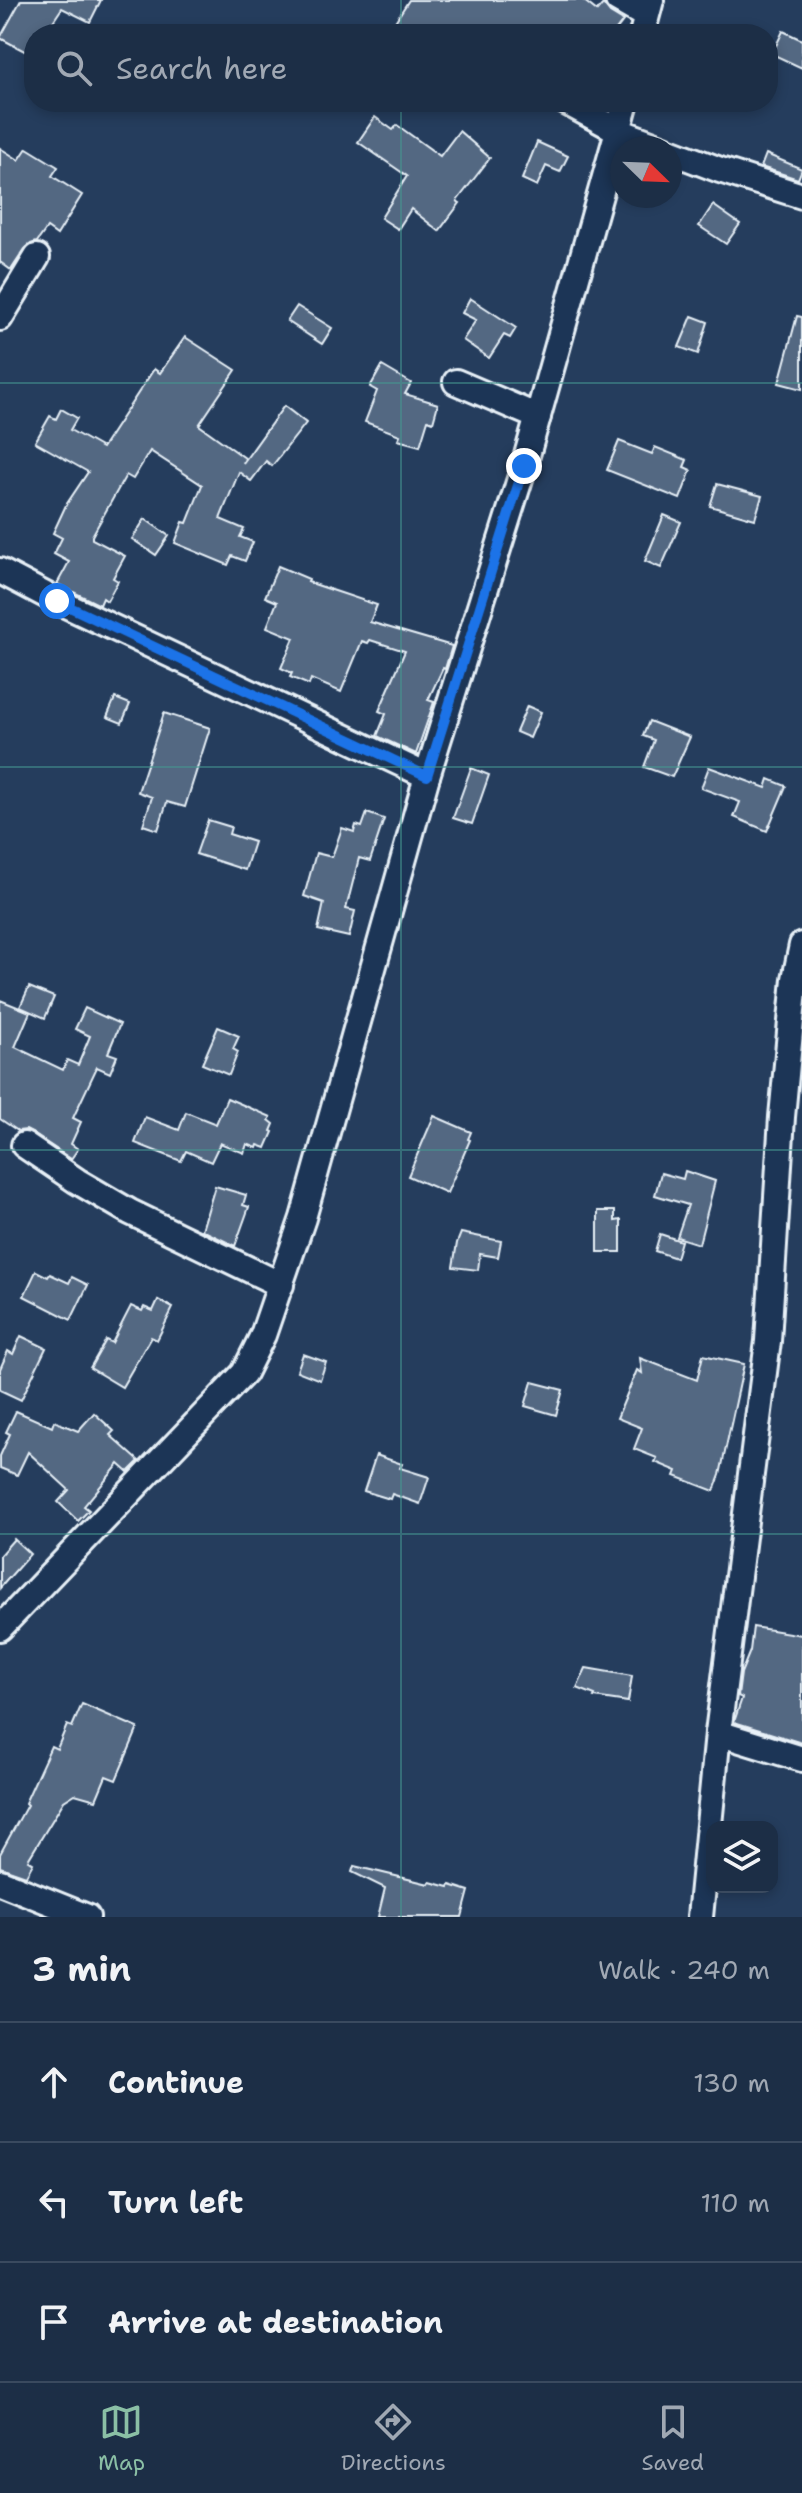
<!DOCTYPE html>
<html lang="en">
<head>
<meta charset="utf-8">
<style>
  :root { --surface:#1c2e46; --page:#25364d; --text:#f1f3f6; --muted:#a0a8b3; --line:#3a4a5f; --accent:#8abfa5 }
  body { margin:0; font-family:"Shantell Sans",sans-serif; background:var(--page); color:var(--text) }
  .controls { position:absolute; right:24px; bottom:24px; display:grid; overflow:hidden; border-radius:16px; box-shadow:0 4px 12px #0003 }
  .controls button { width:72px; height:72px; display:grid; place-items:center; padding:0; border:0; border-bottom:2px solid var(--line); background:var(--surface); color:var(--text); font:40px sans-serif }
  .compass { position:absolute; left:610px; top:136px; width:72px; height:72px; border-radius:50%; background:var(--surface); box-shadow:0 4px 12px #0003; rotate:113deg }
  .stop { position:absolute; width:24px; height:24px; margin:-18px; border:6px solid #1a73e8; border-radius:50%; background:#fff }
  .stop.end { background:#1a73e8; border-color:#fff; box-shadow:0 2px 8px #0008 }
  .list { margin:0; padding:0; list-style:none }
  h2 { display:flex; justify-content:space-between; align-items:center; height:104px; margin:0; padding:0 32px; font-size:34px }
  h2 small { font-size:26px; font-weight:400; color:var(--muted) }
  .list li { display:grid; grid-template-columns:52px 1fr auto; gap:24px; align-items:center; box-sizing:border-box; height:120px; padding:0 32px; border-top:2px solid var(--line) }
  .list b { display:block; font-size:30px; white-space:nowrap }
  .list em { font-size:26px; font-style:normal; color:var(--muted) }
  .icon { flex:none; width:44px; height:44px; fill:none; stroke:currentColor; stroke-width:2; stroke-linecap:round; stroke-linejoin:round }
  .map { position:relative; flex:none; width:802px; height:1917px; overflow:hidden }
  .search { position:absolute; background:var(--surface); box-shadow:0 4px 12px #0003; left:24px; right:24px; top:24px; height:88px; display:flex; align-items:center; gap:20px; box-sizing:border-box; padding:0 28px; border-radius:32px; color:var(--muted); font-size:30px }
  .sheet { height:464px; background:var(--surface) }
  nav { display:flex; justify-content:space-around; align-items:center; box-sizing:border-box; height:112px; border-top:2px solid var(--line); background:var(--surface); font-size:22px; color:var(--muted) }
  nav a { display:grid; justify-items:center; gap:4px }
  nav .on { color:var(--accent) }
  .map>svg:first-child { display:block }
  .building { fill:#536782; stroke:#e8f1f8; stroke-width:2 }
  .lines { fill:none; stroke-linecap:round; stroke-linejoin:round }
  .minor-casing { stroke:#e8f1f8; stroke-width:30 }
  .minor { stroke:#1d3557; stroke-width:24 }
  .route { stroke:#1a73e8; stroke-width:10 }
  .grid { fill:none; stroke:#459590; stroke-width:2; stroke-opacity:0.55 }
</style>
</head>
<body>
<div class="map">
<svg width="802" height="1917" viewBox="0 0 802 1917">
  <rect width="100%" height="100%" fill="#253d5d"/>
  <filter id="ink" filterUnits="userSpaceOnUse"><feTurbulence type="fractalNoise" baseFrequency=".0125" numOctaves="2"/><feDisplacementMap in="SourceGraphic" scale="16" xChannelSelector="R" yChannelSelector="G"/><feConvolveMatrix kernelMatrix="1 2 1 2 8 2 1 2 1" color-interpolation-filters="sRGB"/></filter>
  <g filter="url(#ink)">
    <g class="building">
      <path d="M 21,0 L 101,0 L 90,22 L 62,8 L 50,26 L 46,24 L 40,34 L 34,34 L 34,56 L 0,38 Z"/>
      <path d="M 409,0 L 583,0 L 597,11 L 603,4 L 610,13 L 623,21 L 613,34 L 435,34 L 423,24 L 420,29 L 417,27 L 412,34 L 387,34 Z"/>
      <path d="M 783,31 L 802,40 L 802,68 L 772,54 Z"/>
      <path d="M 375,117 L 393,130 L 397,125 L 440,156 L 459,131 L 490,158 L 457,201 L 460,203 L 439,231 L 411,209 L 398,229 L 381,218 L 407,176 L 358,142 Z"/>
      <path d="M 537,142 L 568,156 L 560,172 L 546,166 L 537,186 L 522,179 Z"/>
      <path d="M 0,148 L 19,160 L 27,148 L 58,167 L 52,176 L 82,195 L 57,235 L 47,228 L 37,242 L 31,244 L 25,249 L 11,270 L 0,262 Z"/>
      <path d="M 766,154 L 802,169 L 798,179 L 761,167 Z"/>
      <path d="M 713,205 L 740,224 L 726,244 L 699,226 Z"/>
      <path d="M 470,298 L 516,328 L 510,338 L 504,335 L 489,358 L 463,340 L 476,320 L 462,313 Z"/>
      <path d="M 297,306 L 332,328 L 322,344 L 287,321 Z"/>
      <path d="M 692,316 L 708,322 L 698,354 L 679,347 Z"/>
      <path d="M 797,316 L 802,317 L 802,389 L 779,383 Z"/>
      <path d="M 185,337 L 236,370 L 199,425 L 245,458 L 243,463 L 284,406 L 306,423 L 272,466 L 266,461 L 251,481 L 239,472 L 220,519 L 244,529 L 240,537 L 253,542 L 245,561 L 232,556 L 228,565 L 175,543 L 183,522 L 187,523 L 202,485 L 150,451 L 133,479 L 126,475 L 92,536 L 92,539 L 125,556 L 113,578 L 118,581 L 107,601 L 103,598 L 100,605 L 57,584 L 69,562 L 54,554 L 62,538 L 53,533 L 66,505 L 88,472 L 35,442 L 50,416 L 56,419 L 61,409 L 77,418 L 70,430 L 102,448 L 154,369 L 160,373 Z"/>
      <path d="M 382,366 L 411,383 L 405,394 L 438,404 L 433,422 L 428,420 L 420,446 L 398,440 L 400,435 L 365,422 L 377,391 L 370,387 Z"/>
      <path d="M 619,441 L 652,454 L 655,447 L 687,460 L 684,467 L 691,470 L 680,499 L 607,470 Z"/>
      <path d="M 717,484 L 762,496 L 755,519 L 710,506 Z"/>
      <path d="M 664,515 L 681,522 L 661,568 L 645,561 Z"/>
      <path d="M 145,519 L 169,536 L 156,555 L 132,539 Z"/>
      <path d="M 278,566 L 309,579 L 308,582 L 377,605 L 370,622 L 452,646 L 445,669 L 443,668 L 428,700 L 434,702 L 416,754 L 377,736 L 386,714 L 379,711 L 405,651 L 370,640 L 368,643 L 362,641 L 341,692 L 311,679 L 309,685 L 290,677 L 292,673 L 281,668 L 294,638 L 267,627 L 277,602 L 265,597 Z"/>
      <path d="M 115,698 L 130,704 L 122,723 L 107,717 Z"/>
      <path d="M 527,706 L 541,712 L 530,738 L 516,732 Z"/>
      <path d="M 164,713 L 210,728 L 185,807 L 167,802 L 158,830 L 143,825 L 152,797 L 138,792 Z"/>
      <path d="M 649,721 L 690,737 L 672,777 L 644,767 L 654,740 L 643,736 Z"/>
      <path d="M 709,767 L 766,788 L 769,779 L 786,786 L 767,831 L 734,817 L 740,802 L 701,788 Z"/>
      <path d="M 471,768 L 489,775 L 472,824 L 453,818 Z"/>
      <path d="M 367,813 L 384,819 L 370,861 L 359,858 L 346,909 L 355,911 L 349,937 L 318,930 L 324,903 L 304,896 L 316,853 L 332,857 L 342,828 L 354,832 L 356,825 L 362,827 Z"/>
      <path d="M 208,820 L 231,827 L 229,834 L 254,842 L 245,870 L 196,854 Z"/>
      <path d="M 29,987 L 54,997 L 45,1018 L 20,1007 Z"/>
      <path d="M 0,1000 L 30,1012 L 15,1047 L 63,1070 L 67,1060 L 78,1065 L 90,1036 L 75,1029 L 85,1008 L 120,1024 L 108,1053 L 117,1056 L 110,1073 L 97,1067 L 73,1118 L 81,1122 L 71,1144 L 78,1149 L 71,1159 L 32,1133 L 26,1130 L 18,1131 L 0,1119 Z"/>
      <path d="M 218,1027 L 239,1036 L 233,1049 L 238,1052 L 229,1075 L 202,1064 Z"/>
      <path d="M 227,1098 L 271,1117 L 269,1120 L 274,1124 L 271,1131 L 273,1132 L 266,1148 L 258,1145 L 257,1148 L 247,1144 L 244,1153 L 220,1143 L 211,1162 L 186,1151 L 181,1161 L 135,1143 L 145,1117 L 179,1130 L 186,1112 L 216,1124 Z"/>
      <path d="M 434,1116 L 471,1132 L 468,1139 L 470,1140 L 447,1193 L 408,1176 Z"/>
      <path d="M 685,1171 L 715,1181 L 699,1244 L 677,1237 L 688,1205 L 655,1195 L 661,1173 L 683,1179 Z"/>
      <path d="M 215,1186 L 246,1195 L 243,1205 L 249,1207 L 235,1246 L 202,1230 Z"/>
      <path d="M 598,1211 L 615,1211 L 615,1221 L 621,1220 L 621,1252 L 598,1252 Z"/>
      <path d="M 461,1233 L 501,1241 L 498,1257 L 480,1254 L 478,1270 L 453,1267 L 457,1243 Z"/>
      <path d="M 660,1234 L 681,1241 L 676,1258 L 655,1251 Z"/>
      <path d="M 36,1271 L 48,1277 L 50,1274 L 69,1283 L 72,1277 L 88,1285 L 71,1320 L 24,1296 Z"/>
      <path d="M 158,1300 L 173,1308 L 157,1340 L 151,1337 L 122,1387 L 90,1368 L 106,1340 L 112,1343 L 131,1306 L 142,1311 L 144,1307 L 153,1311 Z"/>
      <path d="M 21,1336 L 46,1348 L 21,1400 L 0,1390 L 0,1369 L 8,1351 L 13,1354 Z"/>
      <path d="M 303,1354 L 326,1362 L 320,1380 L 297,1371 Z"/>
      <path d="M 703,1355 L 744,1364 L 720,1475 L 714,1491 L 675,1476 L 677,1471 L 655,1462 L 657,1458 L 634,1449 L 642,1428 L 617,1418 L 637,1370 L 642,1373 L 640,1358 L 697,1380 Z"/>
      <path d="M 532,1382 L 563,1390 L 556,1415 L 525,1406 Z"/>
      <path d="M 16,1411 L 52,1427 L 54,1421 L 78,1431 L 94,1413 L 114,1431 L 110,1435 L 139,1461 L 128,1472 L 119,1464 L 84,1506 L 89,1510 L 78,1521 L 58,1502 L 69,1490 L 28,1452 L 17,1475 L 0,1468 L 0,1456 L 10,1434 L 6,1432 Z"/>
      <path d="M 376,1455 L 402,1464 L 400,1468 L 429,1477 L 420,1504 L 392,1494 L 390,1499 L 364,1491 Z"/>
      <path d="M 14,1539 L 30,1554 L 0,1588 L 0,1555 Z"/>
      <path d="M 753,1627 L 802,1635 L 802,1743 L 734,1722 L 742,1698 L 738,1696 L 741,1673 L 750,1651 Z"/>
      <path d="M 586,1668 L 632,1676 L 628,1702 L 594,1697 L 595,1695 L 577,1688 Z"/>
      <path d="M 82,1704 L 138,1728 L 116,1780 L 106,1776 L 96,1800 L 75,1794 L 64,1801 L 28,1860 L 33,1863 L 26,1876 L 0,1867 L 0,1854 L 27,1805 L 25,1803 L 51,1746 L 57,1749 L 67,1725 L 72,1727 Z"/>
      <path d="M 354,1866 L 429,1884 L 430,1882 L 449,1887 L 450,1885 L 469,1891 L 462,1917 L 378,1917 L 385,1888 L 352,1872 Z"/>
    </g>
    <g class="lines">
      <defs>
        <g id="minor">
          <path d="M 618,0 L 646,16"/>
          <path d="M 642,34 L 651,0"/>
          <path d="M 566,102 L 619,131 L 664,148"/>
          <path d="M 670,151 L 720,170 L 802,196"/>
          <path d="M 0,318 L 37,257"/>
          <path d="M 456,382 L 538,417"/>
          <path d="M 0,571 L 57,601 L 427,776"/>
          <path d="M 24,1145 L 77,1181 L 130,1212 L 281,1285"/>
          <path d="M 0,1628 L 244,1373 L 263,1335 L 303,1218 L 427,776 L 524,466 L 626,102"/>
          <path d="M 718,1733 L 802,1759"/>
          <path d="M 0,1882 L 87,1917"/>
          <path d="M 700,1917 L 718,1733 L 768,1341 L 782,1117 L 795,979 L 802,945"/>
        </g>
      </defs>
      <use href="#minor" class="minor-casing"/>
      <use href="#minor" class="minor"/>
    </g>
  </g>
  <g class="lines" filter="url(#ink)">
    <path class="route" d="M 57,601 L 427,776 L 524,466"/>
  </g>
  <path class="grid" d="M 401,0 L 401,34M 401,102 L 401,1917M 0,383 L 802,383M 0,767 L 802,767M 0,1150 L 802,1150M 0,1534 L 802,1534"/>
</svg>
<div class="controls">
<button><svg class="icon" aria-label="layers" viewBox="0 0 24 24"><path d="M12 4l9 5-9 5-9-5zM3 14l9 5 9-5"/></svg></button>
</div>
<svg class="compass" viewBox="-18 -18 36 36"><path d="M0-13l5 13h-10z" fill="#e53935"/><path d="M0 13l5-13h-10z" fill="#a0a8b3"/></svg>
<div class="stop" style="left:57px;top:601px"></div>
<div class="stop end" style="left:524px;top:466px"></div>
<div class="search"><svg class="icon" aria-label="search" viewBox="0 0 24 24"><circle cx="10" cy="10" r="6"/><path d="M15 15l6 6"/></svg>Search here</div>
</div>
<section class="sheet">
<h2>3 min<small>Walk · 240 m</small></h2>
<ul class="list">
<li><svg class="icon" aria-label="ahead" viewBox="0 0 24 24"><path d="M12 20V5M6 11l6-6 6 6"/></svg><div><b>Continue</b></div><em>130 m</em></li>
<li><svg class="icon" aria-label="left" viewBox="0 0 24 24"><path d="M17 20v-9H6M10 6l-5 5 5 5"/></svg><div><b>Turn left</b></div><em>110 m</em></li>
<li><svg class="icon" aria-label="arrive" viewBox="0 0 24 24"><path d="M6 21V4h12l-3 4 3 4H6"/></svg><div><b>Arrive at destination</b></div></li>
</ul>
</section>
<nav>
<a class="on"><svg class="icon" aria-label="map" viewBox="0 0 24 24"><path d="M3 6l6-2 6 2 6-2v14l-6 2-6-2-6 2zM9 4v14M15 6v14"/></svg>Map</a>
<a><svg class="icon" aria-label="directions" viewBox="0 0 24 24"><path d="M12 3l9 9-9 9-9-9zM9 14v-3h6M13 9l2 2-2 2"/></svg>Directions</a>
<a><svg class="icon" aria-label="saved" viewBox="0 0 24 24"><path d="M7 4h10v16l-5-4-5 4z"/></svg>Saved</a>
</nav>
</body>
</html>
